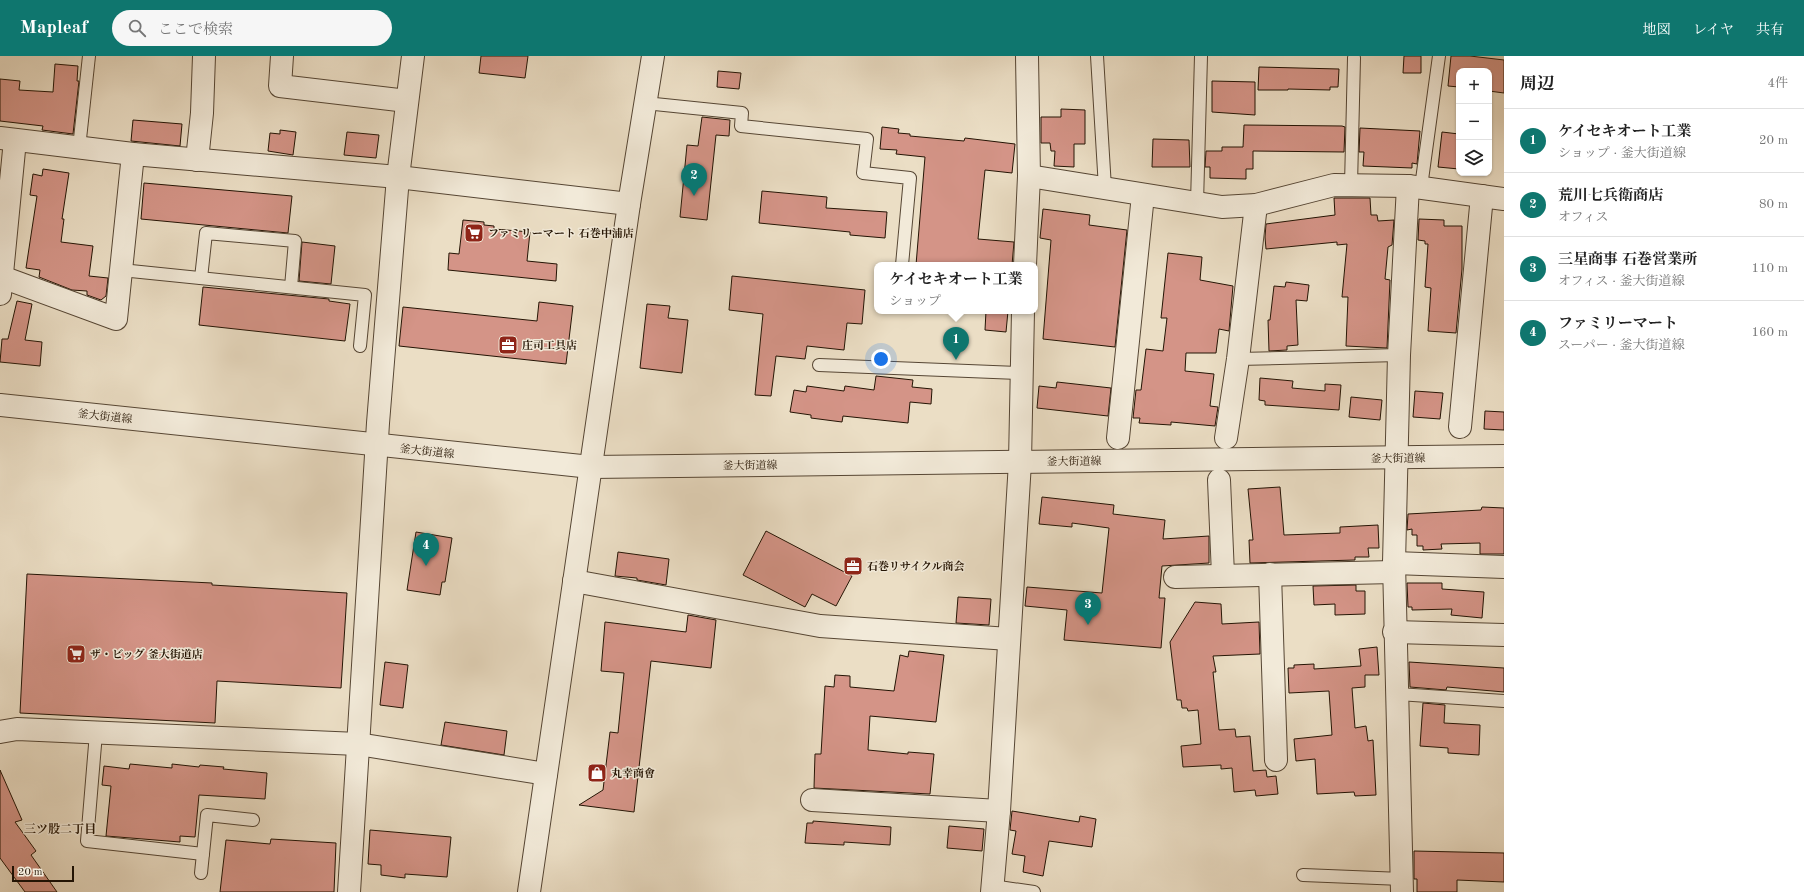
<!DOCTYPE html>
<html lang="ja">
<head>
<meta charset="utf-8">
<style>
  :root { --surface:#fff; --page:#f6f6f6; --text:#222; --muted:#767676; --line:#e0e0e0; --accent:#0f766e }
  body { margin:0; font-family:"Old Standard TT","Noto Serif JP",serif; background:var(--page); color:var(--text) }
  .controls { position:absolute; right:12px; top:12px; display:grid; overflow:hidden; border-radius:8px; box-shadow:0 1px 3px #0004 }
  .controls button { width:36px; height:36px; display:grid; place-items:center; padding:0; border:0; border-bottom:1px solid var(--line); background:var(--surface); color:var(--text); font:20px sans-serif }
  .scale { position:absolute; left:12px; bottom:10px; width:62px; box-sizing:border-box; padding-left:4px; border:2px solid #241404; border-top:0; font-size:11px; line-height:14px; white-space:nowrap; color:#241404; -webkit-text-stroke:3px #f2ead9; paint-order:stroke }
  .you { position:absolute; left:881px; top:303px; width:14px; height:14px; margin:-10px; border:3px solid #fff; border-radius:50%; background:#1a73e8; box-shadow:0 0 0 6px #1a73e833 }
  .badge { display:grid; place-items:center; width:26px; height:26px; border-radius:50%; background:var(--accent); color:#fff; font-size:13px; font-weight:700 }
  .pin { position:absolute; translate:-50% -33px; filter:drop-shadow(0 1px 2px #0008) }
  .pin::after { content:''; position:absolute; top:21px; width:14px; height:12px; background:inherit; clip-path:polygon(0 0,100% 0,50% 100%) }
  .popup { position:absolute; left:874px; top:206px; width:164px; height:52px; box-sizing:border-box; display:grid; place-content:center; border-radius:8px; background:var(--surface); filter:drop-shadow(0 1px 3px #0005); font-size:13px; white-space:nowrap; color:var(--muted) }
  .popup b { font-size:15px; color:var(--text) }
  .popup::after { content:''; position:absolute; left:50%; top:100%; margin-left:-8px; border:8px solid transparent; border-top-color:var(--surface) }
  .list { margin:0; padding:0; list-style:none }
  h2 { display:flex; justify-content:space-between; align-items:center; height:52px; margin:0; padding:0 16px; font-size:17px }
  h2 small { font-size:13px; font-weight:400; color:var(--muted) }
  .list li { display:grid; grid-template-columns:26px 1fr auto; gap:12px; align-items:center; box-sizing:border-box; height:64px; padding:0 16px; border-top:1px solid var(--line) }
  .list b { display:block; font-size:15px; white-space:nowrap }
  .list p { margin:0; font-size:13px; white-space:nowrap; color:var(--muted) }
  .list em { font-size:13px; font-style:normal; color:var(--muted) }
  .icon { flex:none; width:22px; height:22px; fill:none; stroke:currentColor; stroke-width:2; stroke-linecap:round; stroke-linejoin:round }
  .map { position:relative; flex:none; width:1504px; height:836px; overflow:hidden }
  header { display:flex; align-items:center; gap:24px; box-sizing:border-box; height:56px; padding:0 20px; background:var(--accent); color:#fff }
  header strong { font-size:19px }
  nav { display:flex; gap:22px; margin-inline-start:auto; font-size:14px }
  .search { width:280px; height:36px; background:var(--page); display:flex; align-items:center; gap:10px; box-sizing:border-box; padding:0 14px; border-radius:22px; color:var(--muted); font-size:15px }
  main { display:flex }
  aside { flex:1; background:var(--surface) }
  .map>svg:first-child { display:block }
  .building { fill:#d49487; stroke:#241404 }
  .lines { fill:none; stroke-linecap:round; stroke-linejoin:round }
  .service-casing { stroke:#564634; stroke-width:14 }
  .minor-casing { stroke:#564634; stroke-width:24 }
  .tertiary-casing { stroke:#564634; stroke-width:24 }
  .service { stroke:#f2ead9; stroke-width:12 }
  .minor { stroke:#f2ead9; stroke-width:22 }
  .tertiary { stroke:#f2ead9; stroke-width:22 }
  .labels { text-anchor:middle; stroke-width:3; stroke-linejoin:round; paint-order:stroke }
  .poi-label { font-size:11px; font-weight:bold; fill:#241404; stroke:#f2ead9; text-anchor:start }
  .street-label { font-size:11px; fill:#241404; stroke:#f2ead9 }
  .neighbourhood-label { font-size:12px; font-weight:bold; fill:#241404; stroke:#f2ead9 }
</style>
</head>
<body>
<header>
<strong>Mapleaf</strong>
<div class="search"><svg class="icon" aria-label="search" viewBox="0 0 24 24"><circle cx="10" cy="10" r="6"/><path d="M15 15l6 6"/></svg>ここで検索</div>
<nav><a>地図</a><a>レイヤ</a><a>共有</a></nav>
</header>
<main>
<div class="map">
<svg width="1504" height="836" viewBox="0 0 1504 836">
  <rect width="100%" height="100%" fill="#ebdec5"/>
  <filter id="stains"><feTurbulence type="fractalNoise" baseFrequency=".005" numOctaves="4"/><feColorMatrix values="0 0 0 0 .2 0 0 0 0 .09 0 0 0 0 .02 0 0 0 .5 -.17"/></filter>
  <radialGradient id="worn" r=".72"><stop offset=".6" stop-color="#630" stop-opacity="0"/><stop offset="1" stop-color="#630" stop-opacity=".3"/></radialGradient>
  <g class="building">
    <path d="M 481,0 L 528,0 L 525,22 L 479,17 Z"/>
    <path d="M 1404,0 L 1421,0 L 1421,17 L 1403,17 Z"/>
    <path d="M 1451,0 L 1470,0 L 1504,4 L 1504,37 L 1489,35 L 1489,15 L 1459,15 L 1459,31 L 1448,30 Z"/>
    <path d="M 55,8 L 78,10 L 77,25 L 79,25 L 73,78 L 42,74 L 43,70 L 0,65 L 0,23 L 20,25 L 19,34 L 53,36 Z"/>
    <path d="M 1259,11 L 1339,13 L 1338,31 L 1330,31 L 1330,34 L 1288,33 L 1288,34 L 1258,34 Z"/>
    <path d="M 718,15 L 741,17 L 739,33 L 717,31 Z"/>
    <path d="M 1212,25 L 1255,26 L 1255,59 L 1212,56 Z"/>
    <path d="M 1061,53 L 1085,54 L 1085,88 L 1074,88 L 1074,111 L 1054,110 L 1055,95 L 1051,95 L 1050,87 L 1041,87 L 1041,61 L 1061,61 Z"/>
    <path d="M 702,61 L 730,64 L 729,80 L 716,79 L 707,164 L 680,161 L 687,89 L 698,90 Z"/>
    <path d="M 133,64 L 182,68 L 180,90 L 131,85 Z"/>
    <path d="M 1244,69 L 1342,70 L 1345,71 L 1344,96 L 1253,95 L 1253,113 L 1246,113 L 1246,123 L 1210,122 L 1210,111 L 1205,111 L 1206,95 L 1222,95 L 1222,91 L 1243,91 Z"/>
    <path d="M 882,71 L 899,73 L 898,77 L 910,78 L 910,80 L 964,85 L 965,82 L 1015,88 L 1012,117 L 985,114 L 978,183 L 1014,186 L 1012,209 L 916,209 L 925,101 L 896,98 L 897,94 L 880,93 Z"/>
    <path d="M 1360,72 L 1420,75 L 1417,108 L 1412,107 L 1412,112 L 1363,110 L 1364,96 L 1359,96 Z"/>
    <path d="M 280,74 L 296,76 L 293,99 L 268,95 L 270,77 L 280,78 Z"/>
    <path d="M 347,76 L 379,79 L 376,102 L 344,99 Z"/>
    <path d="M 1442,76 L 1459,78 L 1459,113 L 1438,111 Z"/>
    <path d="M 1153,83 L 1189,84 L 1190,111 L 1152,111 Z"/>
    <path d="M 43,113 L 69,117 L 62,163 L 64,163 L 61,186 L 93,190 L 89,220 L 108,222 L 106,240 L 101,244 L 87,239 L 87,235 L 72,234 L 39,221 L 40,214 L 26,212 L 37,140 L 30,139 L 33,118 L 42,120 Z"/>
    <path d="M 144,127 L 292,140 L 288,177 L 141,163 Z"/>
    <path d="M 762,135 L 827,141 L 826,152 L 887,156 L 885,182 L 850,179 L 850,176 L 759,167 Z"/>
    <path d="M 1334,142 L 1370,142 L 1371,159 L 1377,159 L 1378,165 L 1394,164 L 1392,189 L 1388,191 L 1385,223 L 1390,224 L 1387,292 L 1346,290 L 1348,241 L 1342,241 L 1347,188 L 1337,189 L 1337,186 L 1266,193 L 1265,181 L 1266,168 L 1335,159 Z"/>
    <path d="M 1043,153 L 1090,159 L 1089,169 L 1127,174 L 1115,291 L 1043,283 L 1051,184 L 1040,182 Z"/>
    <path d="M 1419,163 L 1444,164 L 1444,170 L 1462,170 L 1462,213 L 1456,277 L 1428,275 L 1431,232 L 1425,231 L 1428,188 L 1425,188 L 1425,185 L 1418,184 Z"/>
    <path d="M 463,164 L 484,166 L 484,169 L 494,170 L 494,173 L 530,176 L 527,205 L 557,208 L 556,225 L 448,214 L 449,197 L 459,198 Z"/>
    <path d="M 302,186 L 335,190 L 331,228 L 299,225 Z"/>
    <path d="M 1168,197 L 1202,201 L 1200,224 L 1233,230 L 1229,275 L 1219,273 L 1216,297 L 1186,297 L 1185,315 L 1214,318 L 1210,350 L 1218,351 L 1215,370 L 1171,366 L 1171,369 L 1139,367 L 1140,362 L 1133,362 L 1136,334 L 1141,334 L 1146,293 L 1163,295 L 1167,262 L 1161,262 Z"/>
    <path d="M 732,220 L 865,234 L 862,268 L 847,267 L 844,294 L 807,290 L 805,303 L 776,300 L 771,340 L 755,339 L 763,258 L 729,254 Z"/>
    <path d="M 1286,226 L 1309,229 L 1307,245 L 1296,244 L 1298,289 L 1287,290 L 1287,294 L 1269,295 L 1268,264 L 1270,264 L 1274,230 L 1285,231 Z"/>
    <path d="M 203,231 L 329,243 L 329,245 L 350,248 L 345,285 L 199,269 Z"/>
    <path d="M 17,245 L 32,248 L 25,284 L 42,286 L 40,310 L 0,306 L 2,283 L 8,283 Z"/>
    <path d="M 539,246 L 573,250 L 566,308 L 399,290 L 403,251 L 537,265 Z"/>
    <path d="M 647,248 L 670,250 L 668,262 L 688,264 L 682,317 L 640,312 Z"/>
    <path d="M 986,255 L 1008,255 L 1006,276 L 985,274 Z"/>
    <path d="M 876,320 L 913,324 L 912,331 L 932,333 L 931,348 L 910,346 L 908,367 L 843,360 L 842,366 L 811,362 L 811,359 L 790,356 L 794,334 L 806,336 L 807,330 L 844,335 L 845,330 L 874,334 Z"/>
    <path d="M 1260,322 L 1293,325 L 1292,332 L 1325,335 L 1325,328 L 1341,329 L 1339,354 L 1265,349 L 1265,345 L 1259,344 Z"/>
    <path d="M 1057,326 L 1111,332 L 1108,360 L 1037,352 L 1039,330 L 1056,332 Z"/>
    <path d="M 1415,335 L 1443,337 L 1440,363 L 1413,361 Z"/>
    <path d="M 1351,341 L 1382,344 L 1380,364 L 1349,361 Z"/>
    <path d="M 1485,355 L 1504,356 L 1504,374 L 1484,373 Z"/>
    <path d="M 1280,431 L 1284,479 L 1340,477 L 1340,471 L 1378,469 L 1379,492 L 1368,492 L 1369,501 L 1355,501 L 1355,504 L 1250,507 L 1249,484 L 1253,484 L 1248,433 Z"/>
    <path d="M 1042,441 L 1114,449 L 1113,458 L 1165,464 L 1163,483 L 1209,480 L 1209,507 L 1162,510 L 1159,542 L 1165,542 L 1161,592 L 1064,584 L 1067,554 L 1025,550 L 1027,531 L 1102,537 L 1109,472 L 1072,467 L 1072,471 L 1039,468 Z"/>
    <path d="M 1482,451 L 1504,452 L 1504,498 L 1480,498 L 1480,487 L 1441,488 L 1442,493 L 1423,494 L 1423,490 L 1417,490 L 1417,479 L 1412,479 L 1412,473 L 1407,474 L 1408,458 L 1481,454 Z"/>
    <path d="M 766,475 L 852,520 L 836,550 L 812,538 L 805,551 L 743,519 Z"/>
    <path d="M 416,476 L 452,482 L 445,526 L 442,526 L 440,539 L 407,534 Z"/>
    <path d="M 618,496 L 669,503 L 666,529 L 637,524 L 637,522 L 615,520 Z"/>
    <path d="M 27,518 L 212,527 L 212,529 L 347,537 L 341,632 L 217,625 L 215,667 L 20,657 Z"/>
    <path d="M 1407,527 L 1442,527 L 1442,533 L 1484,536 L 1482,562 L 1451,559 L 1452,553 L 1412,554 L 1412,551 L 1408,551 Z"/>
    <path d="M 1356,529 L 1356,535 L 1365,535 L 1365,558 L 1335,559 L 1335,548 L 1314,549 L 1313,530 Z"/>
    <path d="M 958,541 L 991,543 L 989,569 L 956,567 Z"/>
    <path d="M 1195,546 L 1221,548 L 1222,568 L 1259,566 L 1260,598 L 1213,600 L 1216,616 L 1213,616 L 1219,674 L 1235,673 L 1236,681 L 1250,680 L 1253,715 L 1266,714 L 1267,721 L 1276,720 L 1278,738 L 1256,740 L 1255,734 L 1234,736 L 1232,712 L 1221,713 L 1221,709 L 1183,711 L 1181,690 L 1201,688 L 1198,654 L 1188,655 L 1187,652 L 1182,652 L 1181,644 L 1177,644 L 1170,586 Z"/>
    <path d="M 688,559 L 716,564 L 711,612 L 651,605 L 634,756 L 579,749 L 603,734 L 610,676 L 618,677 L 624,617 L 601,615 L 605,566 L 686,576 Z"/>
    <path d="M 1377,591 L 1379,619 L 1365,619 L 1365,631 L 1352,632 L 1355,672 L 1366,670 L 1368,685 L 1373,684 L 1376,739 L 1355,740 L 1354,736 L 1317,738 L 1315,703 L 1296,705 L 1294,683 L 1332,679 L 1329,635 L 1289,637 L 1288,612 L 1294,612 L 1294,609 L 1314,608 L 1314,613 L 1361,610 L 1359,593 Z"/>
    <path d="M 909,595 L 944,599 L 936,666 L 870,660 L 868,694 L 908,698 L 908,696 L 934,698 L 930,738 L 814,732 L 815,698 L 821,698 L 825,630 L 834,631 L 835,619 L 850,620 L 850,631 L 894,635 L 900,599 L 908,601 Z"/>
    <path d="M 385,606 L 408,609 L 403,652 L 380,649 Z"/>
    <path d="M 1409,606 L 1504,612 L 1504,636 L 1447,631 L 1446,634 L 1410,631 Z"/>
    <path d="M 1423,647 L 1445,649 L 1444,667 L 1480,669 L 1479,699 L 1448,697 L 1448,692 L 1420,690 Z"/>
    <path d="M 445,666 L 507,675 L 504,699 L 441,689 Z"/>
    <path d="M 130,708 L 172,712 L 172,708 L 199,711 L 200,709 L 224,711 L 223,713 L 267,717 L 265,743 L 199,739 L 195,781 L 180,780 L 180,786 L 106,780 L 111,730 L 102,729 L 104,710 L 129,713 Z"/>
    <path d="M 0,714 L 22,764 L 15,766 L 36,795 L 31,799 L 57,836 L 25,836 L 0,802 Z"/>
    <path d="M 1012,755 L 1079,766 L 1080,760 L 1096,763 L 1092,791 L 1049,785 L 1043,820 L 1023,816 L 1025,800 L 1012,798 L 1016,775 L 1010,774 Z"/>
    <path d="M 813,765 L 891,771 L 890,789 L 844,786 L 844,789 L 805,787 L 807,767 L 813,767 Z"/>
    <path d="M 949,770 L 984,773 L 982,795 L 947,792 Z"/>
    <path d="M 370,774 L 451,781 L 447,821 L 405,818 L 405,822 L 381,819 L 381,809 L 368,808 Z"/>
    <path d="M 271,783 L 336,787 L 334,836 L 220,836 L 226,784 L 270,788 Z"/>
    <path d="M 1414,795 L 1504,797 L 1504,826 L 1457,824 L 1457,836 L 1417,836 L 1417,823 L 1414,823 Z"/>
  </g>
  <g class="lines">
    <defs>
      <g id="service">
        <path d="M 1097,0 L 1105,132"/>
        <path d="M 645,47 L 742,57 L 741,70 L 867,83 L 863,117 L 910,122 L 902,209"/>
        <path d="M 79,92 L 89,0"/>
        <path d="M 1351,129 L 1354,2"/>
        <path d="M 1421,131 L 1439,0"/>
        <path d="M 1197,147 L 1201,0"/>
        <path d="M 121,214 L 365,239 L 360,290"/>
        <path d="M 201,222 L 206,177 L 295,185 L 291,231"/>
        <path d="M 1238,303 L 1399,299"/>
        <path d="M 819,309 L 1021,317"/>
        <path d="M 1398,638 L 1504,645"/>
        <path d="M 96,677 L 87,785 L 203,798"/>
        <path d="M 201,817 L 207,759 L 253,764"/>
        <path d="M 1303,819 L 1402,823"/>
        <path d="M 992,830 L 1034,836"/>
      </g>
      <g id="minor">
        <path d="M 282,0 L 280,30 L 407,45"/>
        <path d="M 0,82 L 133,98 L 398,121 L 629,148"/>
        <path d="M 197,104 L 202,57 L 204,0"/>
        <path d="M 1029,120 L 1222,151 L 1256,149 L 1334,129 L 1408,130 L 1504,143"/>
        <path d="M 1025,209 L 1029,120 L 1027,0"/>
        <path d="M 2,221 L 116,263 L 133,98"/>
        <path d="M 0,238 L 15,84"/>
        <path d="M 1460,371 L 1482,140"/>
        <path d="M 1118,382 L 1143,139"/>
        <path d="M 1226,382 L 1238,303 L 1256,149"/>
        <path d="M 1219,424 L 1223,519"/>
        <path d="M 1394,507 L 1504,511"/>
        <path d="M 1270,518 L 1276,704"/>
        <path d="M 1175,521 L 1394,516"/>
        <path d="M 574,525 L 820,570 L 1009,583"/>
        <path d="M 1394,576 L 1504,579"/>
        <path d="M 0,676 L 17,673 L 358,688 L 546,718"/>
        <path d="M 812,744 L 999,755"/>
        <path d="M 349,836 L 378,367 L 398,121 L 413,0"/>
        <path d="M 992,836 L 999,755 L 1020,406 L 1023,255"/>
        <path d="M 1402,836 L 1394,507 L 1399,299 L 1408,130"/>
      </g>
      <g id="tertiary">
        <path d="M 0,349 L 591,411 L 1504,400"/>
        <path d="M 529,836 L 629,148 L 653,0"/>
      </g>
    </defs>
    <use href="#service" class="service-casing"/>
    <use href="#minor" class="minor-casing"/>
    <use href="#tertiary" class="tertiary-casing"/>
    <use href="#service" class="service"/>
    <use href="#minor" class="minor"/>
    <use href="#tertiary" class="tertiary"/>
  </g>
  <defs>
    <symbol id="supermarket-square" viewBox="-11 -11 22 22"><rect x="-9" y="-9" width="18" height="18" rx="4" fill="#8f2418" stroke="#f2ead9"/><path d="M-6-5.5h2.5l.6 2H6L4.5 2H-2.5L-4.4-4H-6ZM-1.5 3.2a1.3 1.3 0 1 0 .1 0ZM3 3.2a1.3 1.3 0 1 0 .1 0Z" fill="#fff"/></symbol>
    <symbol id="office-square" viewBox="-11 -11 22 22"><rect x="-9" y="-9" width="18" height="18" rx="4" fill="#8f2418" stroke="#f2ead9"/><path d="M-6-3h4V-5.5h4V-3h4V5H-6ZM-1-4.5V-3h2v-1.5ZM-6 0V1H6V0Z" fill="#fff"/></symbol>
    <symbol id="shop-square" viewBox="-11 -11 22 22"><rect x="-9" y="-9" width="18" height="18" rx="4" fill="#8f2418" stroke="#f2ead9"/><path d="M-5-2.5h2.3a2.7 3.5 0 0 1 5.4 0H5L5.5 6h-11ZM-1.5-2.5h3a1.5 2.3 0 0 0-3 0Z" fill="#fff"/></symbol>
  </defs>
  <g fill-rule="evenodd">
    <use href="#supermarket-square" x="463" y="166" width="22" height="22"/>
    <use href="#office-square" x="497" y="278" width="22" height="22"/>
    <use href="#office-square" x="842" y="499" width="22" height="22"/>
    <use href="#supermarket-square" x="65" y="587" width="22" height="22"/>
    <use href="#shop-square" x="586" y="706" width="22" height="22"/>
  </g>
  <g class="labels">
    <g class="poi-label">
      <text x="488" y="181">ファミリーマート 石巻中浦店</text>
      <text x="522" y="293">庄司工具店</text>
      <text x="867" y="514">石巻リサイクル商会</text>
      <text x="90" y="602">ザ・ビッグ 釜大街道店</text>
      <text x="611" y="721">丸幸商會</text>
    </g>
    <g class="street-label">
      <text transform="translate(105 360) rotate(6)" y="4">釜大街道線</text>
      <text transform="translate(427 395) rotate(6)" y="4">釜大街道線</text>
      <text transform="translate(1398 402) rotate(-1)" y="4">釜大街道線</text>
      <text transform="translate(1074 405) rotate(-1)" y="4">釜大街道線</text>
      <text transform="translate(750 409) rotate(-1)" y="4">釜大街道線</text>
    </g>
    <g class="neighbourhood-label">
      <text x="60" y="777">三ツ股二丁目</text>
    </g>
  </g>
  <rect width="100%" height="100%" filter="url(#stains)"/>
  <rect width="100%" height="100%" fill="url(#worn)"/>
</svg>
<div class="controls">
<button>+</button>
<button>−</button>
<button><svg class="icon" aria-label="layers" viewBox="0 0 24 24"><path d="M12 4l9 5-9 5-9-5zM3 14l9 5 9-5"/></svg></button>
</div>
<div class="scale">20 m</div>
<div class="you"></div>
<div class="pin badge" style="left:956px;top:304px">1</div>
<div class="popup"><b>ケイセキオート工業</b>ショップ</div>
<div class="pin badge" style="left:694px;top:140px">2</div>
<div class="pin badge" style="left:1088px;top:569px">3</div>
<div class="pin badge" style="left:426px;top:510px">4</div>
</div>
<aside>
<h2>周辺<small>4件</small></h2>
<ul class="list">
<li><span class="badge">1</span><div><b>ケイセキオート工業</b><p>ショップ · 釜大街道線</p></div><em>20 m</em></li>
<li><span class="badge">2</span><div><b>荒川七兵衛商店</b><p>オフィス</p></div><em>80 m</em></li>
<li><span class="badge">3</span><div><b>三星商事 石巻営業所</b><p>オフィス · 釜大街道線</p></div><em>110 m</em></li>
<li><span class="badge">4</span><div><b>ファミリーマート</b><p>スーパー · 釜大街道線</p></div><em>160 m</em></li>
</ul>
</aside>
</main>
</body>
</html>
